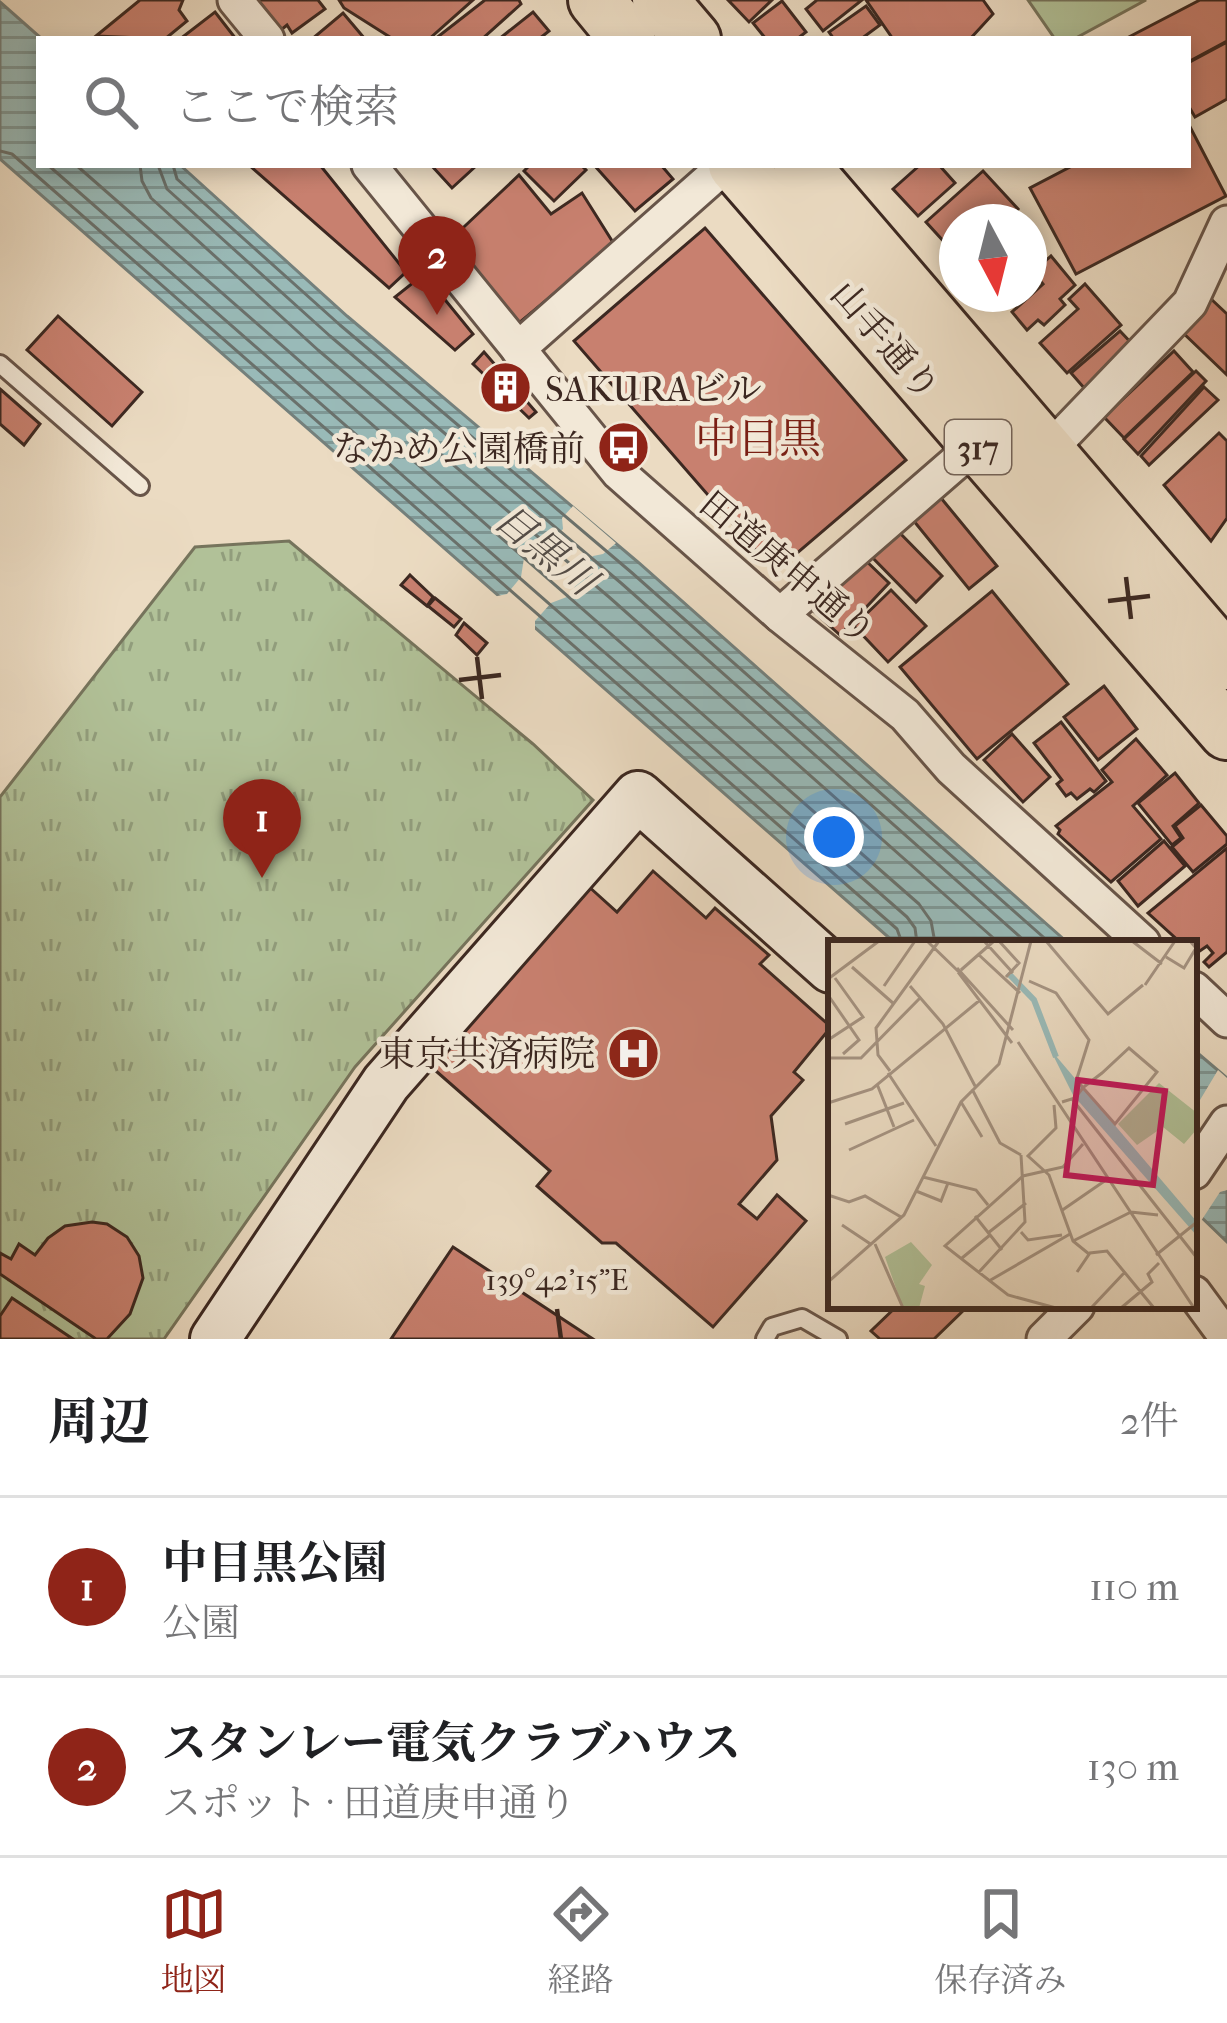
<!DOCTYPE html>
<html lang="ja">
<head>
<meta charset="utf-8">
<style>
  :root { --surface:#fff; --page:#f2f2f2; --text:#202124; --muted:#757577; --line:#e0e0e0; --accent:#8f2418 }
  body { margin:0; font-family:"IM FELL French Canon","Noto Serif JP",serif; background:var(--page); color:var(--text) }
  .compass { position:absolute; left:939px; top:204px; width:108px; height:108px; border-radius:50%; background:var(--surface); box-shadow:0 6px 18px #0003; rotate:173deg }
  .you { position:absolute; left:834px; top:837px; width:42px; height:42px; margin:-30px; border:9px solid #fff; border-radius:50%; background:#1a73e8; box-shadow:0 0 0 18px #1a73e833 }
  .badge { display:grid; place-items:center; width:78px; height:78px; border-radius:50%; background:var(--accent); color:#fff; font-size:39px; font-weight:700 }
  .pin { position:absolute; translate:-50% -99px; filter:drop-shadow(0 3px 6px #0008) }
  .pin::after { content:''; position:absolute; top:63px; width:42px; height:36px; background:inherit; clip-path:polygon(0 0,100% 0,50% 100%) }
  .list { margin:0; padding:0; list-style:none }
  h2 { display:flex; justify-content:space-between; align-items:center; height:156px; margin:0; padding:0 48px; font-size:51px }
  h2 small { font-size:39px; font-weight:400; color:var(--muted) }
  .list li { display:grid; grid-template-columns:78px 1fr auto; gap:36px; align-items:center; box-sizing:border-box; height:180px; padding:0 48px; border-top:3px solid var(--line) }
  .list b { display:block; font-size:45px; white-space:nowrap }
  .list p { margin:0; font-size:39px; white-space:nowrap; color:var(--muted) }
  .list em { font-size:39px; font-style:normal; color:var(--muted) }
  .icon { flex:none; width:66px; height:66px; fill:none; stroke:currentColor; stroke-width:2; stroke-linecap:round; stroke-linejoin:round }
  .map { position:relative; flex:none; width:1227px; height:1339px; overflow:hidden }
  .search { position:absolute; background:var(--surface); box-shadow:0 6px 18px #0003; left:36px; right:36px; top:36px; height:132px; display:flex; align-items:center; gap:30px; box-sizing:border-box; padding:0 42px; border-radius:0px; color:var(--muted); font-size:45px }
  .sheet { height:516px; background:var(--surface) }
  nav { display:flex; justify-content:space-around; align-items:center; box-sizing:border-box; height:168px; border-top:3px solid var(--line); background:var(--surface); font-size:33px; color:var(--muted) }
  nav a { display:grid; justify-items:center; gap:6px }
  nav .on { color:var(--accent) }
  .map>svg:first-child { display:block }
  .park { fill:url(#park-tufts); stroke:#76745c; stroke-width:3 }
  .pitch { fill:#b1c198; stroke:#76745c; stroke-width:3 }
  .water { fill:url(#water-rules); stroke:#74807c; stroke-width:3 }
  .pier { fill:#ebdbc2 }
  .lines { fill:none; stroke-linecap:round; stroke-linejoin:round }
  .shore { stroke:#6a716c; stroke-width:3 }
  .building { fill:#c8806f; stroke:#3c2821; stroke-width:3 }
  .lane-casing { stroke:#685549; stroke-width:22 }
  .street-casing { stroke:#685549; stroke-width:39 }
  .secondary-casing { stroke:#3c2821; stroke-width:54 }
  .primary-casing { stroke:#3c2821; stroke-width:60 }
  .lane { stroke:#f2e8d7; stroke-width:16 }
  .street { stroke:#f2e8d7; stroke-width:33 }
  .secondary { stroke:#f2e8d7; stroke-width:48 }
  .primary { stroke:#ebdbc2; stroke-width:54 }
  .ticks { fill:none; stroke:#3c2821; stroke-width:4.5 }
  .labels { text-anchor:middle; stroke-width:9; stroke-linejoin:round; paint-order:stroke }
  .shield { fill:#f2e8d7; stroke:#736258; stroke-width:3 }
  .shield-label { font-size:33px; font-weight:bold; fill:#3c2821 }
  .street-label { font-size:36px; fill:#3c2821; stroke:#f2e8d7 }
  .poi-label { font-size:36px; fill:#3c2821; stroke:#f2e8d7; text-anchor:end }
  .water-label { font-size:39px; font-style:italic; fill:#534c47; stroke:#f2e8d7 }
  .quarter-label { font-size:42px; fill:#7a1f14; stroke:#f2e8d7 }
  .inset-river { fill:none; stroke:#99bab8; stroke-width:6 }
  .inset-road { fill:none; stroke:#a59382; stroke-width:3 }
  .view { fill:#c2185b; fill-opacity:0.15; stroke:#c2185b; stroke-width:6 }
  .inset-edge { fill:none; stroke:#3c2821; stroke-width:6 }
  .ticks-label { font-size:30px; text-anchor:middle; fill:#3c2821; stroke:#f2e8d7; stroke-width:9; stroke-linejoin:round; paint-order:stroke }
</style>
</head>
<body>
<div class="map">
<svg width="1227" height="1339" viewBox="0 0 1227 1339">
  <defs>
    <pattern id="park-tufts" width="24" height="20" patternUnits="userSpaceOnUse" patternTransform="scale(3)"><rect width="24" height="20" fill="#b1c198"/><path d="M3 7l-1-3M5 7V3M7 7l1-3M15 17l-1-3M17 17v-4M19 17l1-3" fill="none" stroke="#919d7c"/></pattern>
    <pattern id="water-rules" width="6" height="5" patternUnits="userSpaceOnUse" patternTransform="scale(3)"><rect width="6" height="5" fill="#99bab8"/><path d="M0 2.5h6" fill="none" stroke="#7e9795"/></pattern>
  </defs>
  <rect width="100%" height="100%" fill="#ebdbc2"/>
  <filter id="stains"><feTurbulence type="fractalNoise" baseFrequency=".00167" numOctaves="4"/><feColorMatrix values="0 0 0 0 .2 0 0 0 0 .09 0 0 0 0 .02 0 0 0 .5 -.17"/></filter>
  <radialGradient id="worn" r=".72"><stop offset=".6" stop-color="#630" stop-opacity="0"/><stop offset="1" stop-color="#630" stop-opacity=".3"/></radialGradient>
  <path class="park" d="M 289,541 L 533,744 L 593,800 L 355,1067 L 164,1339 L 0,1339 L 0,797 L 195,547 Z"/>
  <path class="pitch" d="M 1028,0 L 1146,0 L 1074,39 L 1055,39 Z"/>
  <g class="water">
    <path d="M 0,2 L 42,39 L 39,165 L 180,165 L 347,316 L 639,563 L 1068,943 L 895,943 L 0,159 Z"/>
    <path d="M 1194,1050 L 1227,1078 L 1227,1242 L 1194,1210 Z"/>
  </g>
  <g class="pier">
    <path d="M 573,506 L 616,543 L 603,554 L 593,556 L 579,573 L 572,595 L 551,603 L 535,621 L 535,634 L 493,597 L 507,594 L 521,577 L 524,558 L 534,548 L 548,545 L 563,529 L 562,518 Z"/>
    <path d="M 1218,1070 L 1227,1078 L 1227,1190 L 1220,1192 L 1199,1224 L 1194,1218 L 1194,1110 Z"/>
  </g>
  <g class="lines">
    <g class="shore">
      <path d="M 0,151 L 12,154 L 897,929 L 902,943"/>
      <path d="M 48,165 L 907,917 L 915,928 L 917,943"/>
      <path d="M 76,165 L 919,904 L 931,921 L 935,943"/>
      <path d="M 140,165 L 142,181 L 151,198 L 318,350 L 609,597 L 999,943"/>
      <path d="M 158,165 L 167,189 L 330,336 L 621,583 L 1027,943"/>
      <path d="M 173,165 L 177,179 L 340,325 L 631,572 L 1050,943"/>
    </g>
  </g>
  <g class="building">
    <path d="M 140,0 L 183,0 L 179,10 L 187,21 L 165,39 L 96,36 Z"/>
    <path d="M 258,0 L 318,0 L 325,9 L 292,33 L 287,25 L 281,30 Z"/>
    <path d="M 339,0 L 473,0 L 429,39 L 393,39 L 344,8 Z"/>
    <path d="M 485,0 L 519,0 L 521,4 L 482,39 L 435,39 Z"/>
    <path d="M 728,0 L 772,0 L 749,22 Z"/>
    <path d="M 817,0 L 862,0 L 823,31 L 806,9 Z"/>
    <path d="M 866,0 L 983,0 L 993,14 L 970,39 L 893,39 Z"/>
    <path d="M 1200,0 L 1227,0 L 1227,41 L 1188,62 L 1188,39 L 1125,39 Z"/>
    <path d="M 782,1 L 806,32 L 797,39 L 766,39 L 753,23 Z"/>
    <path d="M 866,6 L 880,25 L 861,39 L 834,39 L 829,32 Z"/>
    <path d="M 215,12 L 236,39 L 180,39 Z"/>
    <path d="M 533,12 L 549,31 L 539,39 L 499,39 Z"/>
    <path d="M 343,13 L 365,39 L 312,39 Z"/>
    <path d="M 1227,42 L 1227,99 L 1195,117 L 1188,105 L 1188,63 Z"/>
    <path d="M 1188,123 L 1226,196 L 1076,274 L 1030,188 L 1074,165 L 1188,165 Z"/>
    <path d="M 249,165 L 320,165 L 406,272 L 389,288 Z"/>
    <path d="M 431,165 L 477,165 L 452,188 Z"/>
    <path d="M 530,165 L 581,165 L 586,170 L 554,201 L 524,171 Z"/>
    <path d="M 594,165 L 661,165 L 673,179 L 635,211 Z"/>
    <path d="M 920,165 L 939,165 L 955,183 L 918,216 L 893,189 Z"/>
    <path d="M 983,171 L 1018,209 L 1004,222 L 957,222 L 957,256 L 926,222 Z"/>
    <path d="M 519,175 L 551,214 L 582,193 L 614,244 L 519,323 L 449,241 Z"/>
    <path d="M 705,228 L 906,460 L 775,572 L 574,341 Z"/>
    <path d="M 1051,256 L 1075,285 L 1060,299 L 1065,305 L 1044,325 L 1038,320 L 1027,330 L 1012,312 L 1043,284 L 1033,272 Z"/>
    <path d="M 424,274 L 473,334 L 455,350 L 395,297 Z"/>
    <path d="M 1085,284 L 1121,325 L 1067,373 L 1040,343 L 1078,309 L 1069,299 Z"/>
    <path d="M 1210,298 L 1227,314 L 1227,375 L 1180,330 Z"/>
    <path d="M 58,316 L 142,392 L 112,426 L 27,350 Z"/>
    <path d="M 1120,331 L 1137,349 L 1092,397 L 1071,373 Z"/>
    <path d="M 1174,351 L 1193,372 L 1124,438 L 1104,417 Z"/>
    <path d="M 484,352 L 536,412 L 529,418 L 473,364 Z"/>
    <path d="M 1196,371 L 1206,381 L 1138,454 L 1124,439 Z"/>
    <path d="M 1204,387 L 1218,400 L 1149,465 L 1141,456 Z"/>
    <path d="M 0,389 L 40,424 L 24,445 L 0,424 Z"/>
    <path d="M 1219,433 L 1227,441 L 1227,518 L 1211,541 L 1164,485 Z"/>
    <path d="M 941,498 L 997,566 L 969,589 L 913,520 Z"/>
    <path d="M 894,527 L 942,576 L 916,602 L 868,553 Z"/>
    <path d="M 861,556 L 889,583 L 840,635 L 811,609 Z"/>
    <path d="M 410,575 L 433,597 L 427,606 L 401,585 Z"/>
    <path d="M 891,590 L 926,626 L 888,662 L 854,626 Z"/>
    <path d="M 992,591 L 1068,684 L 977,759 L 900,667 Z"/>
    <path d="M 435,598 L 461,619 L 454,627 L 428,606 Z"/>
    <path d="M 464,623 L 487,643 L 477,655 L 456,635 Z"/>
    <path d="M 1104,686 L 1137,729 L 1098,760 L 1064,717 Z"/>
    <path d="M 1061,722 L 1106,781 L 1094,792 L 1090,789 L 1077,799 L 1071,793 L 1066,796 L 1057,784 L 1062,780 L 1034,743 Z"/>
    <path d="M 1012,734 L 1050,777 L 1023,802 L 984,760 Z"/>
    <path d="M 1136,739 L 1167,775 L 1133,806 L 1161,839 L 1111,882 L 1058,834 L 1060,830 L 1056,826 L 1112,782 L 1102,770 Z"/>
    <path d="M 1175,773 L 1199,803 L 1173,826 L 1181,838 L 1172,845 L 1138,803 Z"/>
    <path d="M 1201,805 L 1227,836 L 1227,844 L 1193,872 L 1172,847 L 1183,838 L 1175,826 Z"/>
    <path d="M 1164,841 L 1185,866 L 1138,906 L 1118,881 Z"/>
    <path d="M 1227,848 L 1227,952 L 1209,967 L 1204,962 L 1213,953 L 1207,946 L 1194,955 L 1194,943 L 1181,943 L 1148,913 Z"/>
    <path d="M 653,871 L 706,918 L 715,908 L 769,955 L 760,964 L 831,1027 L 794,1072 L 803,1080 L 771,1116 L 777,1160 L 739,1204 L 757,1219 L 777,1195 L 806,1221 L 713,1327 L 616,1243 L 602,1243 L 537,1186 L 550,1171 L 428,1064 L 587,885 L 617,912 Z"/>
    <path d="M 92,1222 L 107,1224 L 127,1237 L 139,1256 L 143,1278 L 130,1314 L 107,1339 L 96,1339 L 0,1274 L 0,1253 L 11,1259 L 19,1244 L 35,1255 L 48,1238 L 65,1226 Z"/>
    <path d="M 453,1247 L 593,1339 L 391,1339 Z"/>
    <path d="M 12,1298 L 73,1339 L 0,1339 L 0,1316 Z"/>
    <path d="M 897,1306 L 968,1306 L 934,1339 L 880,1339 L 871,1331 Z"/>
  </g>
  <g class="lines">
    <defs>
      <g id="lane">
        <path d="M 0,364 L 140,486"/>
        <path d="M 765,1339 L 772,1327 L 802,1318 L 838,1339"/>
      </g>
      <g id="street">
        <path d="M 235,0 L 267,39"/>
        <path d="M 369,165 L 619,473 L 780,615 L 905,715 L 951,768 L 1143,943"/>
        <path d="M 518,349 L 726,165"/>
        <path d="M 1047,452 L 1190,303 L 1227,223"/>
        <path d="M 780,615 L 992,431"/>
        <path d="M 1194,989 L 1227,1020"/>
        <path d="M 1194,1172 L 1227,1123"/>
        <path d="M 1194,1293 L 1227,1338"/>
        <path d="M 1044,1339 L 1077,1306"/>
      </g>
      <path id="secondary" d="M 215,1339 L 386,1083 L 638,796 L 831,968"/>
      <g id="primary">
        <path d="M 596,0 L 628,39"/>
        <path d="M 660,0 L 693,39"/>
        <path d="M 736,165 L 1227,732"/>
        <path d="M 801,165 L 1227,662"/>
      </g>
    </defs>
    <use href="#lane" class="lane-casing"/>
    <use href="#street" class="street-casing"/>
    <use href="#secondary" class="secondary-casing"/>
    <use href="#primary" class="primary-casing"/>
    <use href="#lane" class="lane"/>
    <use href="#street" class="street"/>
    <use href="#secondary" class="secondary"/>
    <use href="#primary" class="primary"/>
  </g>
  <path class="ticks" d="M 1126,577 L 1131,619M 1108,601 L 1150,596M 477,657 L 482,699M 459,680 L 501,675M 557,1309 L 561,1339"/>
  <defs>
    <symbol id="building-disc" viewBox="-11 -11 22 22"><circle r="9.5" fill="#8f2418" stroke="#f2e8d7"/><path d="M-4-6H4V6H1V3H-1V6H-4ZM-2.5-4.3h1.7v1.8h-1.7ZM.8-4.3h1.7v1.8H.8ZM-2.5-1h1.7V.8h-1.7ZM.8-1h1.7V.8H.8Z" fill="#fff"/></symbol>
    <symbol id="bus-disc" viewBox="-11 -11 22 22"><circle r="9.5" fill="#8f2418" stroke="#f2e8d7"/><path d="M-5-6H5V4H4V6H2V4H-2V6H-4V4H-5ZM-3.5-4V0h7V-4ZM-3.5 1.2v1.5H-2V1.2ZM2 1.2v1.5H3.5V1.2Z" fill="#fff"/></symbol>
    <symbol id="hospital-disc" viewBox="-11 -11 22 22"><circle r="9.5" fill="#8f2418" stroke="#f2e8d7"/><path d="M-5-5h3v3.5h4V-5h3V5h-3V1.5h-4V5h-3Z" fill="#fff"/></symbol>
  </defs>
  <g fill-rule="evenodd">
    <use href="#building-disc" x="476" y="358" width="59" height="59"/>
    <use href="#bus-disc" x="594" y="418" width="59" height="59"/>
    <use href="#hospital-disc" x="604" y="1024" width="59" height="59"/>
  </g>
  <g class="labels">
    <rect class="shield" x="945" y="420" width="66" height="54" rx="9"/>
    <g class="shield-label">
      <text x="978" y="459">317</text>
    </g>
    <g class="street-label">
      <text transform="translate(886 340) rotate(49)" y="13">山手通り</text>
      <text transform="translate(788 567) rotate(40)" y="13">田道庚申通り</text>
    </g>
    <g class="poi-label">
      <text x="545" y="401" text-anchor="start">SAKURAビル</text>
      <text x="585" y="461">なかめ公園橋前</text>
      <text x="595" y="1066">東京共済病院</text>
    </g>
    <g class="water-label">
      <text transform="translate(546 549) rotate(39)" y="14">目黒川</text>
    </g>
    <g class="quarter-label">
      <text x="758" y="453">中目黒</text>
    </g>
  </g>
  <g transform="translate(828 940)">
    <rect width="369" height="369" fill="#ebdbc2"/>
    <path d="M 83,302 L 104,325 L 91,344 L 97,346 L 91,368 L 75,368 L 57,317 Z" fill="#b1c198"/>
    <path d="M 331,143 L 369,173 L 369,189 L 356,204 L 335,187 L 309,205 L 290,184 Z" fill="#b1c198"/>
    <path d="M 222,109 L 369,282 L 369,296 L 245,155 Z" fill="#99bab8"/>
    <path class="inset-river" d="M 180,33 L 206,60 L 228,117"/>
    <path class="inset-road" d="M 99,1 L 131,32M 156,1 L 185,33M 171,1 L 191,23 L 178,37M 218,1 L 280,74 L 315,45M 304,1 L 334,24M 151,15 L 192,53M 338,17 L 356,28 L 368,8 L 362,1M 24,27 L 66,64M 129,28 L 185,90M 133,30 L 166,1M 130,32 L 184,103M 0,39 L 51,1M 201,41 L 228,53 L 261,100 L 249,138 L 253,145 L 255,148 L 257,150 L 287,184 L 329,132 L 301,108 L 274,133 L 257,146 L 254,149 L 247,158 L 234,162M 317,45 L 347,1M 56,46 L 87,1M 82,46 L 115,84 L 147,146M 0,55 L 31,100 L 15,114M 0,100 L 35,77 L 7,38M 190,102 L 366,368M 0,118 L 33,118 L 93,57M 62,131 L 50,115 L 48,88 L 111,1M 60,133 L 108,206M 49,144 L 66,187M 144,149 L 172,203 L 193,215M 244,159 L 369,318M 133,162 L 154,197M 0,163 L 44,149 L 152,60M 226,165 L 228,188 L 200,216 L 221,235 L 245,301 L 261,314M 17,184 L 76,163M 21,210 L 86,180M 95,237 L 148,250 L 160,265M 88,251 L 113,261 L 120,243M 0,255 L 21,262 L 37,256 L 73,277M 233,271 L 278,240M 147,276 L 174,310M 14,285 L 44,305M 193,292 L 200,300 L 234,295M 160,293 L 198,263M 245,301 L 303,272 L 330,275M 47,304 L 75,368M 328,315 L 369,282M 134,318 L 162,295M 151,332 L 197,282 L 193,215M 249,332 L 262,313 L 279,311 L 326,368M 161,341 L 242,294M 0,342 L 76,275 L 133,162 L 171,124 L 203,1M 264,367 L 296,333M 228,368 L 180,355 L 117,306 L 195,236 L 235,227 L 255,204M 293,368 L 324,342 L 320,334 L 331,323"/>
    <path class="view" d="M 250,140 L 337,151 L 325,245 L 238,235 Z"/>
    <rect width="369" height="369" class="inset-edge"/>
  </g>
  <g class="ticks-label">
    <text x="557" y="1290">139°42'15"E</text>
  </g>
  <rect width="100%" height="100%" filter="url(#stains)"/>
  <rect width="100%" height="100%" fill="url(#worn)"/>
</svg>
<svg class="compass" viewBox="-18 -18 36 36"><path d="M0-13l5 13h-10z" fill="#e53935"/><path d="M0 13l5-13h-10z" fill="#757577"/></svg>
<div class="you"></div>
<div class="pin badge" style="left:262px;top:878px">1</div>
<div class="pin badge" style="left:437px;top:315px">2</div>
<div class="search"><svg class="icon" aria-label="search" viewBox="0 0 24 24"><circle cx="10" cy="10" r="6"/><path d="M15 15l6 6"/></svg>ここで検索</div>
</div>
<section class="sheet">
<h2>周辺<small>2件</small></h2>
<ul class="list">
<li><span class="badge">1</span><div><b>中目黒公園</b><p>公園</p></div><em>110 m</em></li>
<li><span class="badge">2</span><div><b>スタンレー電気クラブハウス</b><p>スポット · 田道庚申通り</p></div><em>130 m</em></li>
</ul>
</section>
<nav>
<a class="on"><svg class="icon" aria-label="map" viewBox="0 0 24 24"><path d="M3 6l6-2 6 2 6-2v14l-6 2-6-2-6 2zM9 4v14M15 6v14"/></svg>地図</a>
<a><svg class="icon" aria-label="directions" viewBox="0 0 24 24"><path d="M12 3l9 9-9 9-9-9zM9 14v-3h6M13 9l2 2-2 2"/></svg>経路</a>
<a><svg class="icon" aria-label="saved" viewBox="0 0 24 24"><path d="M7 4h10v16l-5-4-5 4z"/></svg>保存済み</a>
</nav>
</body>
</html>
